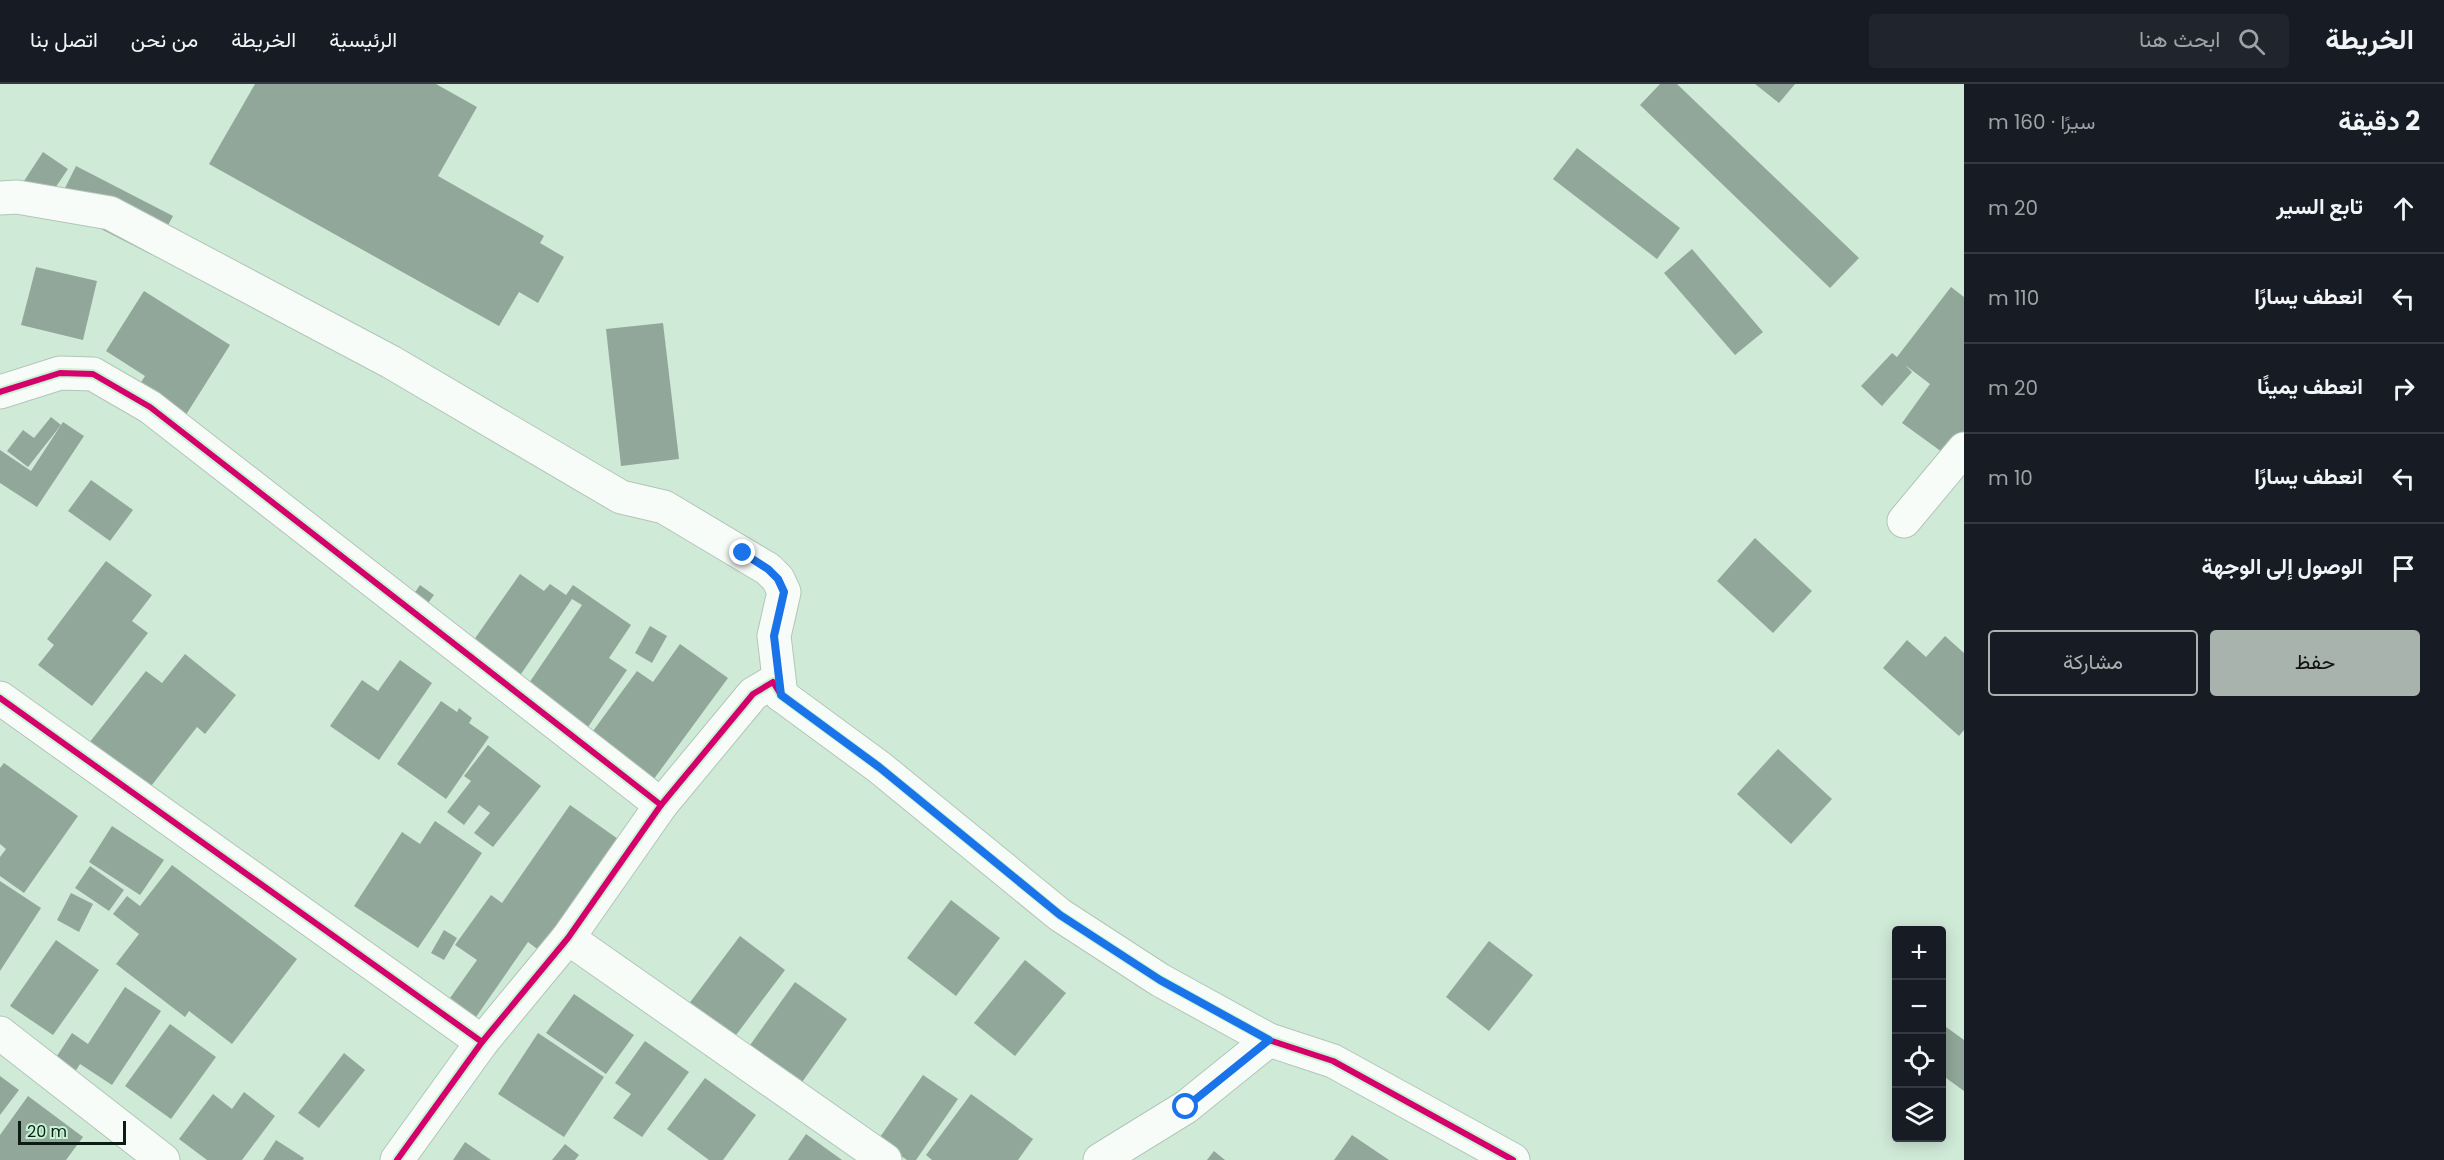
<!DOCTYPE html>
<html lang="ar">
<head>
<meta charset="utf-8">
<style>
  :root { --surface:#171b24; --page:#20242c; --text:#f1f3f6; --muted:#9ea1a6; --line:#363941; --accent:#a9b3ae }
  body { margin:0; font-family:Poppins,Vazirmatn,sans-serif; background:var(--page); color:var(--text); direction:rtl }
  .controls { position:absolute; right:18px; bottom:18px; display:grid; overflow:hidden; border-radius:6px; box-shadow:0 3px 15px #0003 }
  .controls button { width:54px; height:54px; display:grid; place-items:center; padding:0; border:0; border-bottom:2px solid var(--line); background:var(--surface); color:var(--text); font:30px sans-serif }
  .scale { position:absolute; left:18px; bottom:15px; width:108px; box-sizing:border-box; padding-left:6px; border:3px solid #0b1d12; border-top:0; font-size:16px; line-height:21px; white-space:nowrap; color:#0b1d12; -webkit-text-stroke:4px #c6f4d5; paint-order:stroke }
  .stop { position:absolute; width:18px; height:18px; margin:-14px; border:4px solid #1a73e8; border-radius:50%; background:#fff }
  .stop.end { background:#1a73e8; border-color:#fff; box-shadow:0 2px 6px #0008 }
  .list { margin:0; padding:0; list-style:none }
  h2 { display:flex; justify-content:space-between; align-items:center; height:78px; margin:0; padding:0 24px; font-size:26px }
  h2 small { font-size:20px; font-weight:400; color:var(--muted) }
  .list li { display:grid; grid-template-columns:39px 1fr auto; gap:18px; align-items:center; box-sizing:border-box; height:90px; padding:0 24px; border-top:2px solid var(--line) }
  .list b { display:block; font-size:22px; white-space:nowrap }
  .list em { font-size:20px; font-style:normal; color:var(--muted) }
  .actions { display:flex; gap:12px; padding:18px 24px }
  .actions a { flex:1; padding:14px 0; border:2px solid var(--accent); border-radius:6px; text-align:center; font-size:21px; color:var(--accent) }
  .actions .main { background:var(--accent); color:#111 }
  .icon { flex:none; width:33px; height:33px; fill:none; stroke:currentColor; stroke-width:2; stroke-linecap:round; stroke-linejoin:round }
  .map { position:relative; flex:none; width:1964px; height:1076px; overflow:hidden; direction:ltr }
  header { display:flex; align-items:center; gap:36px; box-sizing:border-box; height:84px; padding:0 30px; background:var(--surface); border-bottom:2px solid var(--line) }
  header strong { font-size:28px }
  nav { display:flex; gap:33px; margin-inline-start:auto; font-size:21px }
  .search { width:420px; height:54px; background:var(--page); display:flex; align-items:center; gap:15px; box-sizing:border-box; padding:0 21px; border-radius:6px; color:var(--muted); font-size:22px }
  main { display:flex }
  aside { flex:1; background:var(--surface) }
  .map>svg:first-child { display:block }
  .building { fill:#91a799 }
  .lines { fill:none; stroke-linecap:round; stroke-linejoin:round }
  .minor-casing { stroke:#b1c6b8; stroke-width:35 }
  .minor { stroke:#f8fcf9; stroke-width:33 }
  .cycleway-casing { stroke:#c6f4d5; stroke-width:10 }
  .cycleway { stroke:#d6006c; stroke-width:6 }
  .route { stroke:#1a73e8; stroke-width:8 }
</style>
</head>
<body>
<header>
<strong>الخريطة</strong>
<div class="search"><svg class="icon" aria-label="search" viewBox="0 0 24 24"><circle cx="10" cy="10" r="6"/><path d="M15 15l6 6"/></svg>ابحث هنا</div>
<nav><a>الرئيسية</a><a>الخريطة</a><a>من نحن</a><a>اتصل بنا</a></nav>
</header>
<main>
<aside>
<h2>2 دقيقة<small>سيرًا · 160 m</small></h2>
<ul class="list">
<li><svg class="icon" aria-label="ahead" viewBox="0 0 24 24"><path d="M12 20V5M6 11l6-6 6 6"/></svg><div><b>تابع السير</b></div><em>20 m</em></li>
<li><svg class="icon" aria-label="left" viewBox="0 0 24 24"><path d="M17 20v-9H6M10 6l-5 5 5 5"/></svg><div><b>انعطف يسارًا</b></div><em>110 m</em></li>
<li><svg class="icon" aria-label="right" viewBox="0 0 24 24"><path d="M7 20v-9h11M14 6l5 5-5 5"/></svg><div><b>انعطف يمينًا</b></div><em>20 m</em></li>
<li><svg class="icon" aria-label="left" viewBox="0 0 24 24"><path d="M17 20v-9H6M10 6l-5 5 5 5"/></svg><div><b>انعطف يسارًا</b></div><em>10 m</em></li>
<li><svg class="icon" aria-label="arrive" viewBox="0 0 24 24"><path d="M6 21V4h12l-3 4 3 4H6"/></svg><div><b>الوصول إلى الوجهة</b></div></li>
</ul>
<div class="actions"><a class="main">حفظ</a><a>مشاركة</a></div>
</aside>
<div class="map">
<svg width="1964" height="1076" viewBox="0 0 1964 1076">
  <rect width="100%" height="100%" fill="#d0ead8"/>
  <g class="building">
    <path d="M 255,0 L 436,0 L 477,23 L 438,92 L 544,152 L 540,159 L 564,173 L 538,219 L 519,208 L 499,242 L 209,80 Z"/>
    <path d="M 1660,0 L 1677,0 L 1859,174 L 1830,204 L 1640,21 Z"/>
    <path d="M 1755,0 L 1795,0 L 1779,19 Z"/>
    <path d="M 1577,64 L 1680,144 L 1657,175 L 1553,95 Z"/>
    <path d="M 43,68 L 68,85 L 49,113 L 24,97 Z"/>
    <path d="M 76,82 L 173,132 L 152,171 L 56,122 Z"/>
    <path d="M 1692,165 L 1763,248 L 1735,271 L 1664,189 Z"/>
    <path d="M 36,183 L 97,197 L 83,256 L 21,241 Z"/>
    <path d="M 1951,203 L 1964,213 L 1964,376 L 1960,381 L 1902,339 L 1930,300 L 1905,281 L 1912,288 L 1882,322 L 1861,302 L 1892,269 L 1897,273 Z"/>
    <path d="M 144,207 L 230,261 L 177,345 L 130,316 L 145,292 L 106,267 Z"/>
    <path d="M 663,239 L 679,375 L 621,382 L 606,245 Z"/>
    <path d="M 51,333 L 61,341 L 28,383 L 7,367 L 23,346 L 34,354 Z"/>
    <path d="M 63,338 L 84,352 L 37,423 L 0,399 L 0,366 L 31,387 Z"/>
    <path d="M 91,396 L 133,426 L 110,457 L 68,427 Z"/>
    <path d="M 1755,454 L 1812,507 L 1773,549 L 1717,497 Z"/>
    <path d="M 106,477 L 152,511 L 132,537 L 148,549 L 92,622 L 38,581 L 54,561 L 47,555 Z"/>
    <path d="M 520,490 L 544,507 L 550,500 L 566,511 L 573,501 L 631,541 L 609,574 L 627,586 L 588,643 L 527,602 L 582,521 L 572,515 L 517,596 L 469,563 Z"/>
    <path d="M 420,501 L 434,511 L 420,530 L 407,520 Z"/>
    <path d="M 650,542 L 667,552 L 652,579 L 635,569 Z"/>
    <path d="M 1945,552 L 1964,569 L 1964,646 L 1959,652 L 1883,584 L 1907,556 L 1926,573 Z"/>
    <path d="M 680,560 L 728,594 L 648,703 L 585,658 L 637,587 L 653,598 Z"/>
    <path d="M 185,570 L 236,611 L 205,650 L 197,643 L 148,706 L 89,659 L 146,587 L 162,599 Z"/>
    <path d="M 400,576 L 432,599 L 379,676 L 330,642 L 362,596 L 378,607 Z"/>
    <path d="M 441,617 L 457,628 L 459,624 L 472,634 L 469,639 L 489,653 L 446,715 L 397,680 Z"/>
    <path d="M 488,661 L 541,702 L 493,763 L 474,749 L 490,729 L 479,721 L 464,741 L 447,728 L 471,697 L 464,692 Z"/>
    <path d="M 1778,665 L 1832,715 L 1791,760 L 1737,710 Z"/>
    <path d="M 4,679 L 78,732 L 24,809 L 0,792 L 0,773 L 6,765 L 0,760 L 0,684 Z"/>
    <path d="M 570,721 L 618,755 L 540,867 L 528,858 L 476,933 L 450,914 L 477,876 L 455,861 L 491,811 L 502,819 Z"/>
    <path d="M 435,737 L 482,769 L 418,864 L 354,822 L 402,748 L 420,760 Z"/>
    <path d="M 112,742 L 164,776 L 140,811 L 89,778 Z"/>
    <path d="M 172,781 L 297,875 L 232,960 L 189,927 L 185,933 L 116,880 L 139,850 L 113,830 L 127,812 L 140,822 Z"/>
    <path d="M 90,782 L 124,806 L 109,827 L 75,804 Z"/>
    <path d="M 0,797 L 41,824 L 0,887 Z"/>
    <path d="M 71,809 L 93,820 L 79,848 L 57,836 Z"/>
    <path d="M 951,816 L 1000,854 L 956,912 L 907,874 Z"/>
    <path d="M 444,846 L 457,854 L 444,876 L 431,869 Z"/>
    <path d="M 740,852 L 785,886 L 730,959 L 685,925 Z"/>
    <path d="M 56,856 L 99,886 L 53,951 L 10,922 Z"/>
    <path d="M 1489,857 L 1533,891 L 1489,947 L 1446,913 Z"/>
    <path d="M 1025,876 L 1066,909 L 1015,972 L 974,939 Z"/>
    <path d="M 795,898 L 847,935 L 800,1001 L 748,964 Z"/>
    <path d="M 125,903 L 161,927 L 112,1001 L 80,980 L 75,988 L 55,975 L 72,949 L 88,960 Z"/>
    <path d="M 574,910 L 634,951 L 606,990 L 546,949 Z"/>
    <path d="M 170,940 L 216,973 L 171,1035 L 125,1002 Z"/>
    <path d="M 1942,940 L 1964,956 L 1964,1007 L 1942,991 Z"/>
    <path d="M 538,949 L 604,993 L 564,1053 L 498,1010 Z"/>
    <path d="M 645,957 L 689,988 L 642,1053 L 613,1034 L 631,1010 L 615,999 Z"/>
    <path d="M 344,969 L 365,986 L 319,1044 L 298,1029 Z"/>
    <path d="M 923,991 L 958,1015 L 916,1076 L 907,1076 L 878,1056 Z"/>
    <path d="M 0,992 L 19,1006 L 0,1031 Z"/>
    <path d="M 705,994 L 756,1031 L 723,1076 L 709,1076 L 667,1045 Z"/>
    <path d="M 244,1008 L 275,1032 L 242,1076 L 207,1076 L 179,1055 L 213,1010 L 232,1025 Z"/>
    <path d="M 971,1010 L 1033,1055 L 1018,1076 L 932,1076 L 926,1071 Z"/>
    <path d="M 28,1012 L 83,1053 L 66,1076 L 0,1076 L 0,1051 Z"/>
    <path d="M 806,1050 L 842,1076 L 788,1076 Z"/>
    <path d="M 1352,1051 L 1389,1076 L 1334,1076 Z"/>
    <path d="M 276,1056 L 304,1074 L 303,1076 L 263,1076 Z"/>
    <path d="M 465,1058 L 491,1076 L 453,1076 Z"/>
    <path d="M 565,1060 L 579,1071 L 575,1076 L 552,1076 Z"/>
    <path d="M 1214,1067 L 1225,1076 L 1207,1076 Z"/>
  </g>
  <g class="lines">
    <defs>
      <g id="minor">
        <path d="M 0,114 L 17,113 L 110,129 L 391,278 L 621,413 L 664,423 L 768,485 L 778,495 L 784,508 L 774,552 L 781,611"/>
        <path d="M 0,308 L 60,289 L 93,290 L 150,323 L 661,721 L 568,854 L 482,958 L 397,1076"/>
        <path d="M 1904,437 L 1964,365"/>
        <path d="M 0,614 L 482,958"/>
        <path d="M 661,721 L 753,610 L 773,598 L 781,611 L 879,683 L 1060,831 L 1160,896 L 1269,956 L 1333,977 L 1513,1076"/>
        <path d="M 568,854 L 885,1076"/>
        <path d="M 0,949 L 163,1076"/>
        <path d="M 1100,1076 L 1186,1023 L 1269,956"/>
      </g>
    </defs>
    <use href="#minor" class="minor-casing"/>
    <use href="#minor" class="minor"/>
    <defs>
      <g id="cycleway">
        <path d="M 0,308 L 60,289 L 93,290 L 150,323 L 661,721 L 568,854 L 482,958 L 397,1076"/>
        <path d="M 0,614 L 482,958"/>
        <path d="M 661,721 L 753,610 L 773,598 L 781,611 L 879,683 L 1060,831 L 1160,896 L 1269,956 L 1333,977 L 1513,1076"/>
      </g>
    </defs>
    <use href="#cycleway" class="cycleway-casing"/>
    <use href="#cycleway" class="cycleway"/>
  </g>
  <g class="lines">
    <path class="route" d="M 743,469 L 768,485 L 778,495 L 784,508 L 774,552 L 781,611 L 879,683 L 1060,831 L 1160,896 L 1269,956 L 1186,1023"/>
  </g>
</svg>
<div class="controls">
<button>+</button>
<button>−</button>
<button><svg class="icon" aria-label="locate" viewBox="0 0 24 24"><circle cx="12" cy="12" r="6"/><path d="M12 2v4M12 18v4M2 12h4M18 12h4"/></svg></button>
<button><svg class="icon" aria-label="layers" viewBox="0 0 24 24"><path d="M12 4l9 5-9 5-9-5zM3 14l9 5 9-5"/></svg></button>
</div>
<div class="scale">20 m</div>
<div class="stop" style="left:1186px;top:1023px"></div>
<div class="stop end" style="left:743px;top:469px"></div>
</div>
</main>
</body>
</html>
